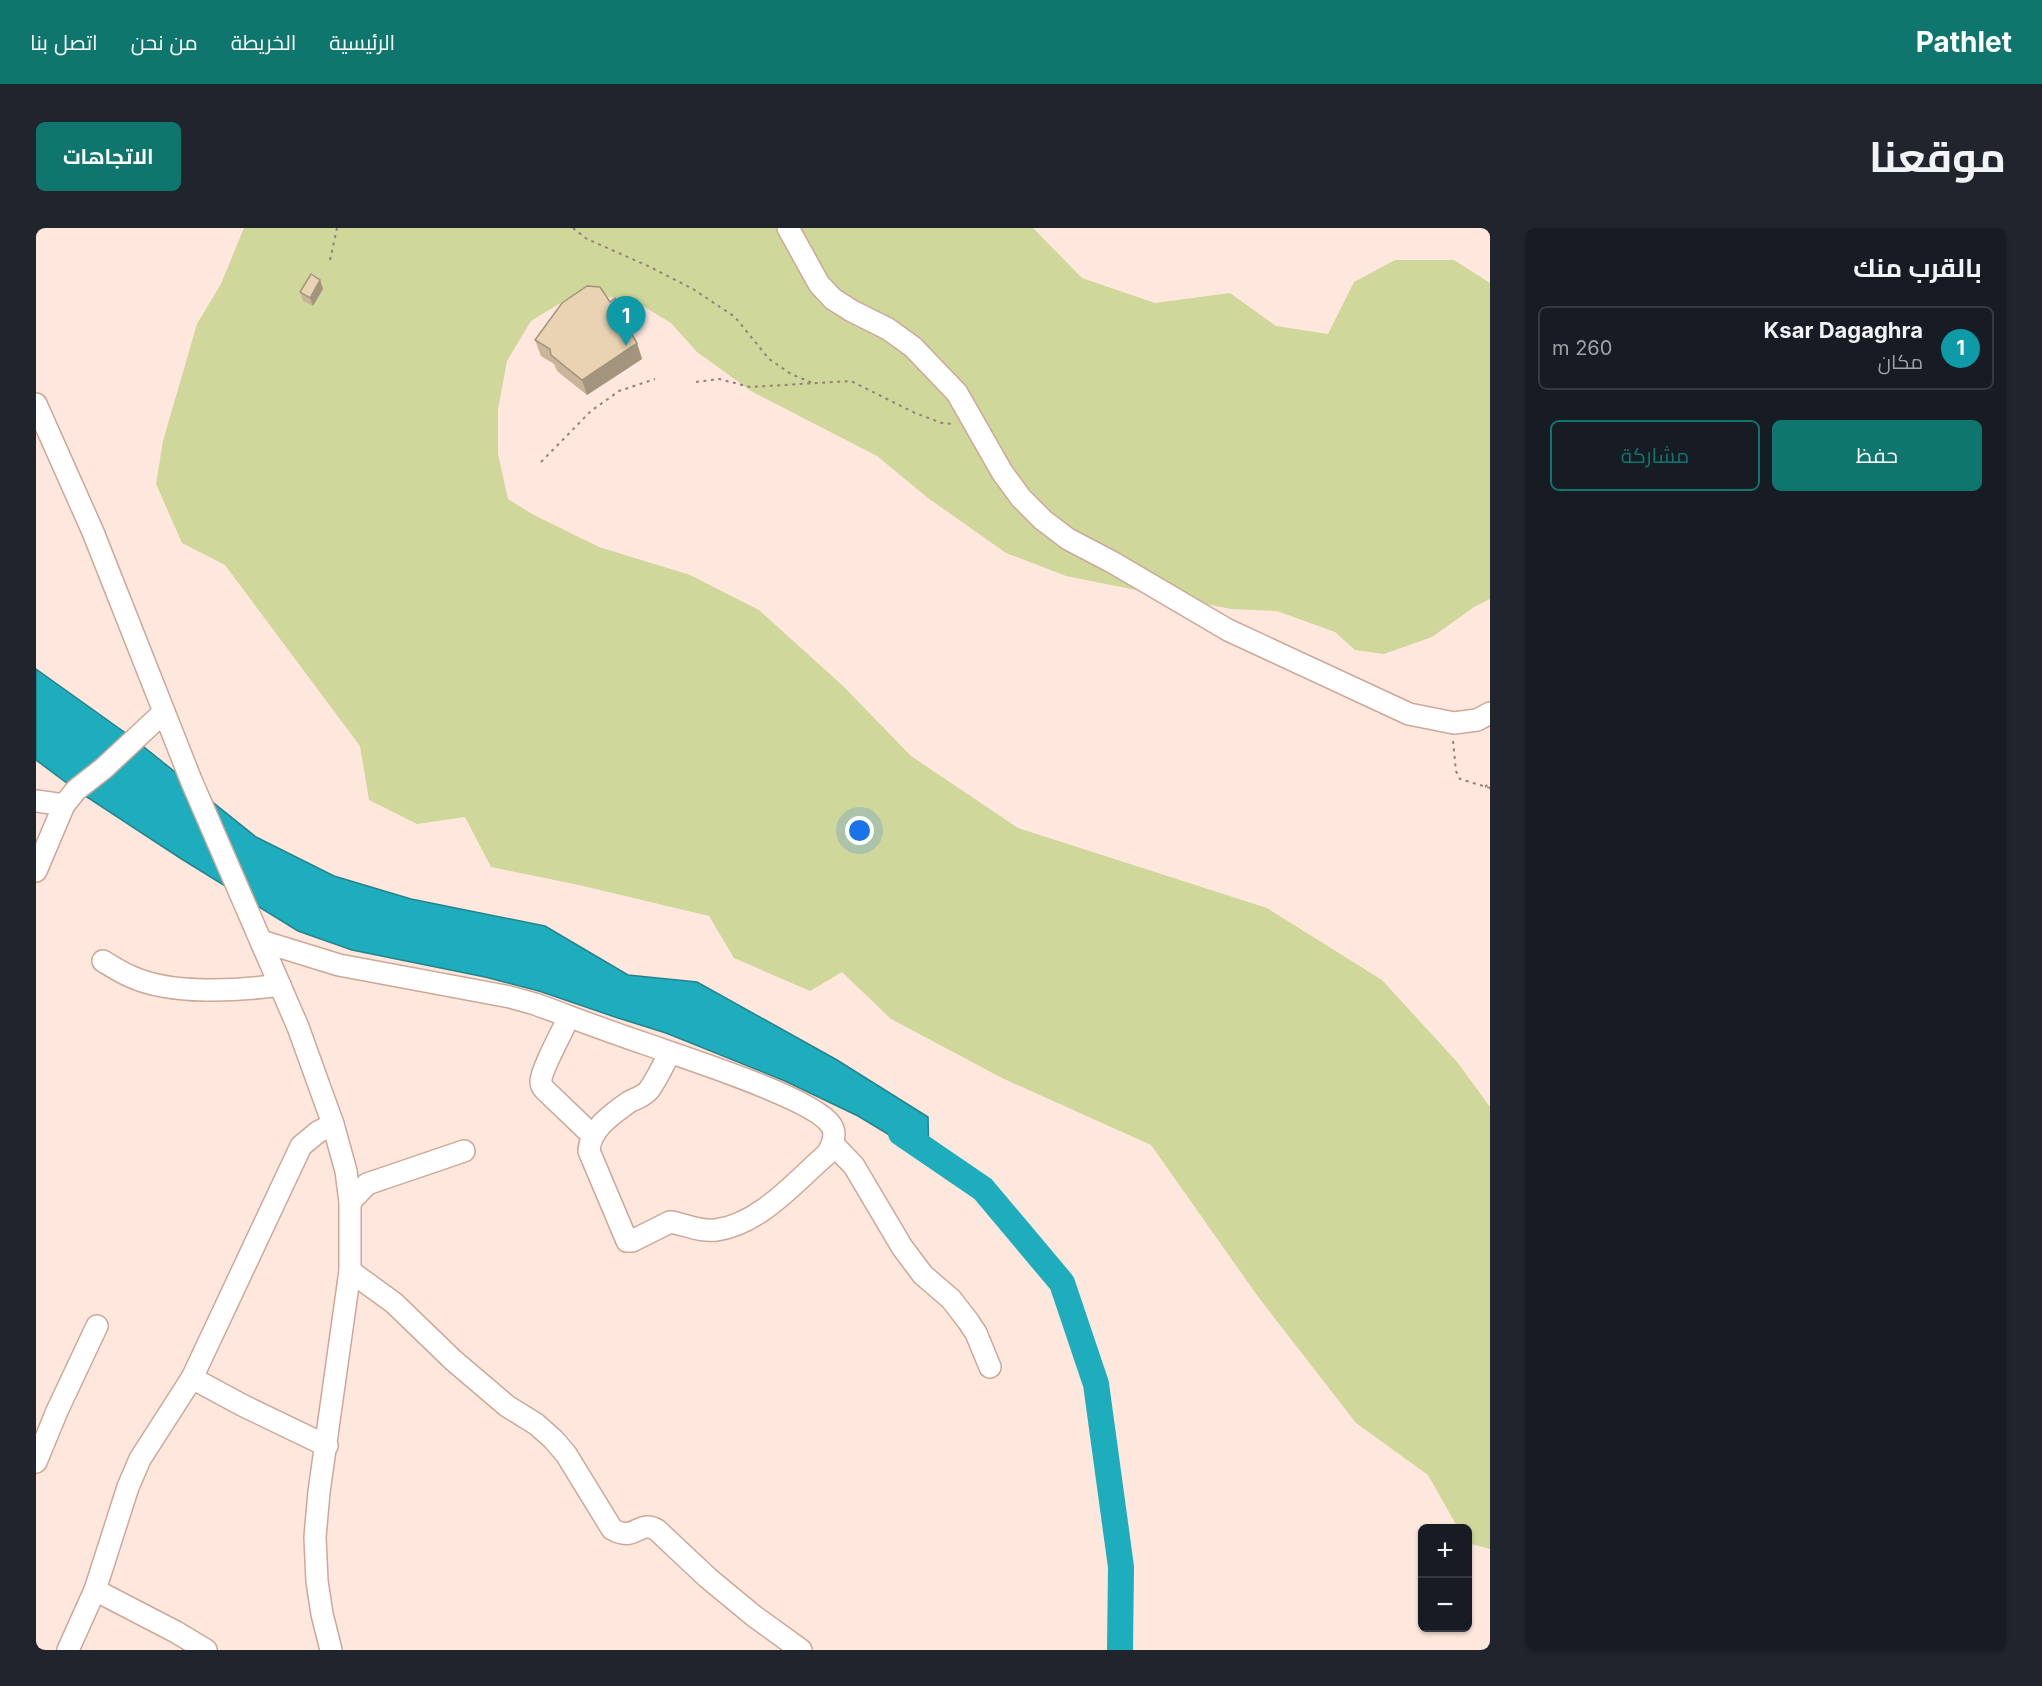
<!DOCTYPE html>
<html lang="ar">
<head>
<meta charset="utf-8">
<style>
  :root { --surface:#171b24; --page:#20242c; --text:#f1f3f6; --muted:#9ea1a6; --line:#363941; --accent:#0f766e }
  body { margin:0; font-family:Inter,Cairo,sans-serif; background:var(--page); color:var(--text); direction:rtl }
  .controls { position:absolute; right:18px; bottom:18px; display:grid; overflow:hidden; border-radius:9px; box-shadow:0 2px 4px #0004 }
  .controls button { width:54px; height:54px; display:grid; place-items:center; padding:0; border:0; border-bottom:2px solid var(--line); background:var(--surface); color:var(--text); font:30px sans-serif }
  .you { position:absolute; left:824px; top:603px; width:21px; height:21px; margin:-15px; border:4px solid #fff; border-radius:50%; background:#1a73e8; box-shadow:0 0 0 9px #1a73e833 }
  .badge { display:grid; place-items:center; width:39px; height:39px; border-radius:50%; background:var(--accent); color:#fff; font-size:20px; font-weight:700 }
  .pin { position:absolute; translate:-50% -50px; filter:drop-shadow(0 2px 3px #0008) }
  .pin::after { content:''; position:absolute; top:32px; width:21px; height:18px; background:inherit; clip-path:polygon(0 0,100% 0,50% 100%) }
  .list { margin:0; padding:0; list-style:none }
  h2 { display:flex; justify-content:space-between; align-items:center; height:78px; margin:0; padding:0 24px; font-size:26px }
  h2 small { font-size:20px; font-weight:400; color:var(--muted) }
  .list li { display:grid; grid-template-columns:39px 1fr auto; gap:18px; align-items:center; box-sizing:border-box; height:84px; margin:0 12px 12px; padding:0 12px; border:2px solid var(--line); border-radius:9px }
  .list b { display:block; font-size:22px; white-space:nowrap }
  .list p { margin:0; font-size:20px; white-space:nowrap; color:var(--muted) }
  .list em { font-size:20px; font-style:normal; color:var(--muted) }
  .actions { display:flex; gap:12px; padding:18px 24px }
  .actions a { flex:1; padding:14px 0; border:2px solid var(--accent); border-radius:9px; text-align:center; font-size:21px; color:var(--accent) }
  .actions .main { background:var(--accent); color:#fff }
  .map { position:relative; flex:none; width:1454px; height:1422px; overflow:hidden; direction:ltr; border-radius:9px }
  header { display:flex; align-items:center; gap:36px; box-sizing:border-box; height:84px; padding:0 30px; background:var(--accent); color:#fff }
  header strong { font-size:28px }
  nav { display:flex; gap:33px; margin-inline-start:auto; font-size:21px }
  .intro { display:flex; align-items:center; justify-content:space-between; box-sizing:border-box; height:144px; padding:0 36px }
  h1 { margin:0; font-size:42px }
  .button { padding:15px 27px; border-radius:9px; background:var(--accent); color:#fff; font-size:21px; font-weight:700 }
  main { display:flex; gap:36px; padding:0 36px }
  aside { flex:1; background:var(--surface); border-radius:9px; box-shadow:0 2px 4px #0004 }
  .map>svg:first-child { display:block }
  .green { fill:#cfd79a }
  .water { fill:#1eadbd; stroke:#23838d; stroke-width:1.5 }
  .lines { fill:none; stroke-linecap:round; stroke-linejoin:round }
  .river { stroke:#1eadbd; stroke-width:26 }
  .minor-casing { stroke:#cda898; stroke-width:24 }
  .path { stroke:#95827a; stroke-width:2; stroke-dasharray:3 4.5; stroke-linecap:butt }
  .minor { stroke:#fff; stroke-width:21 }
  .wall { fill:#c8b59a }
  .shaded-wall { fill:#a3947d }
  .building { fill:#e9d3b3; stroke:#a3947d; stroke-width:1.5 }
</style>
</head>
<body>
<header>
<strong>Pathlet</strong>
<nav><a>الرئيسية</a><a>الخريطة</a><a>من نحن</a><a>اتصل بنا</a></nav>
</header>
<div class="intro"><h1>موقعنا</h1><a class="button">الاتجاهات</a></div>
<main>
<aside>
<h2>بالقرب منك<small></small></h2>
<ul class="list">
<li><span class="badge" style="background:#0f9aa8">1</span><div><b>Ksar Dagaghra</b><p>مكان</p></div><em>260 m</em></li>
</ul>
<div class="actions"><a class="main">حفظ</a><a>مشاركة</a></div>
</aside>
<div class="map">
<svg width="1454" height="1422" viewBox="0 0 1454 1422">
  <rect width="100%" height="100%" fill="#fee7dd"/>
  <path class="green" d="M 208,0 L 997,0 L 1046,50 L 1119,75 L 1194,65 L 1240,98 L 1292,106 L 1318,54 L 1359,32 L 1418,32 L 1454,55 L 1454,371 L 1438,379 L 1396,409 L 1348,426 L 1319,422 L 1299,404 L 1241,383 L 1195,381 L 1030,348 L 970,325 L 892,270 L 841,228 L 715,163 L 661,124 L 635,95 L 599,73 L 560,67 L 531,71 L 495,93 L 471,133 L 462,181 L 462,226 L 472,271 L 496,286 L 563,319 L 654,347 L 723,382 L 806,457 L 875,528 L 982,600 L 1231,680 L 1346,752 L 1422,835 L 1454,879 L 1454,1321 L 1432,1315 L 1432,1300 L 1422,1300 L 1392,1247 L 1320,1195 L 1223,1070 L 1115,917 L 966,850 L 855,791 L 806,744 L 774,763 L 698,730 L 673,688 L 543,657 L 455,639 L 429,589 L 381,596 L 333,572 L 324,518 L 189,337 L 146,315 L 120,256 L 127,213 L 161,96 L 185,56 Z"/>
  <path class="water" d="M 0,441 L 98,511 L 220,609 L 298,648 L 375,671 L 509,698 L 592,747 L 661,754 L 801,832 L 892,889 L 893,931 L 822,888 L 749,853 L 630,805 L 579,789 L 503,763 L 449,749 L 316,722 L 262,703 L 144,630 L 40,562 L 0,532 Z"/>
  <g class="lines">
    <path class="river" d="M 865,905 L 947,961 L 1026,1055 L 1060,1156 L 1085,1339 L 1084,1422"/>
    <defs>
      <g id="minor">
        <path d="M 752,0 L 783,56 L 797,71 L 816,83 L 852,101 L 877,119 L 921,165 L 966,244 L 985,270 L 1007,292 L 1032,311 L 1076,334 L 1192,402 L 1373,486 L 1418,495 L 1441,492 L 1454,485"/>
        <path d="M 0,176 L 57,304 L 155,552 L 262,799 L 297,896 L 310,943 L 314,974 L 314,1043 L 283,1264 L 279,1309 L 281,1353 L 286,1386 L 295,1422"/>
        <path d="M 0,573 L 28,577"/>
        <path d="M 0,643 L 28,577 L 40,562 L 68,540 L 128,484"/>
        <path d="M 225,713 L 303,737 L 474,769 L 499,776 C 535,789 571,803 607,815 C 643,828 778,870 795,897 C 801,906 796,918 791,926 C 759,954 724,996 680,1002 C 663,1004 649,996 634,994 L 596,1013 L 591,1013 L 553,923 C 554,901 576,886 593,874 C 600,870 607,869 613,862 C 621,851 627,837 634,825"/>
        <path d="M 67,733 C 77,739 86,745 96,749 C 136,767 202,763 244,757"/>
        <path d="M 533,789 C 528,800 504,844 505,854 C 505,857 507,860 509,862 L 556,907"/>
        <path d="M 797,916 L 818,938 L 866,1019 L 887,1047 L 915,1071 L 932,1093 L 940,1105 L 954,1139"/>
        <path d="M 314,974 L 331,956 L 428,923"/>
        <path d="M 314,1043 L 358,1075 L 417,1132 L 471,1178 L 500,1196 L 517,1211 L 530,1226 L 576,1301 C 600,1315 602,1291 621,1302 L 672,1350 L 718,1388 L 765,1422"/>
        <path d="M 156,1150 L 206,1177 L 291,1218"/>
        <path d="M 0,1234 L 21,1183 L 61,1098"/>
        <path d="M 59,1362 L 140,1404 L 170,1422"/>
        <path d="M 32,1422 L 59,1362 L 92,1259 L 104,1231 L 156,1150 L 265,918 L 282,904 L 297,896"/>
      </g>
    </defs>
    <use href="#minor" class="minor-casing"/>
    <g class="path">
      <path d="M 537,0 L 551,11 L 612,38 L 657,61 L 699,89 L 733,131 L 755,146 L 779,156"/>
      <path d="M 294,32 L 301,0"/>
      <path d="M 660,154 L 683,151 L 714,159 L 815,153 L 879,185 L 906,195 L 919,196"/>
      <path d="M 505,234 L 555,183 L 583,163 L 619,151"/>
      <path d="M 1417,513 L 1420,543 L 1424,551 L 1454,560"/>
      <path d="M 1449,559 L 1454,554"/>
    </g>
    <use href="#minor" class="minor"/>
  </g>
  <g class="wall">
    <path d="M 284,52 L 287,61 L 277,78 L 267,73 L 264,64 Z"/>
    <path d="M 574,74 L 591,95 L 591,98 L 601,115 L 606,131 L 551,167 L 521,143 L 518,136 L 505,128 L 499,112 Z"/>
  </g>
  <g class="shaded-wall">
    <path d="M 284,52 L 287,61 L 277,78 L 274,70 Z"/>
    <path d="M 585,80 L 591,95 L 591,104 L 585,88 Z"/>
    <path d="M 601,115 L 606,131 L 551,167 L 546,152 Z"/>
  </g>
  <g class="building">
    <path d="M 275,46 L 284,52 L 274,70 L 264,64 Z"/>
    <path d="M 551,58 L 564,59 L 574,74 L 579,70 L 585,80 L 585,88 L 601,115 L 546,152 L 515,127 L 514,121 L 499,112 L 526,75 Z"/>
  </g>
</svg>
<div class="controls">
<button>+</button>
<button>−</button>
</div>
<div class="you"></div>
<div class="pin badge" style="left:590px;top:118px;background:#0f9aa8">1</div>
</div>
</main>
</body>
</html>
